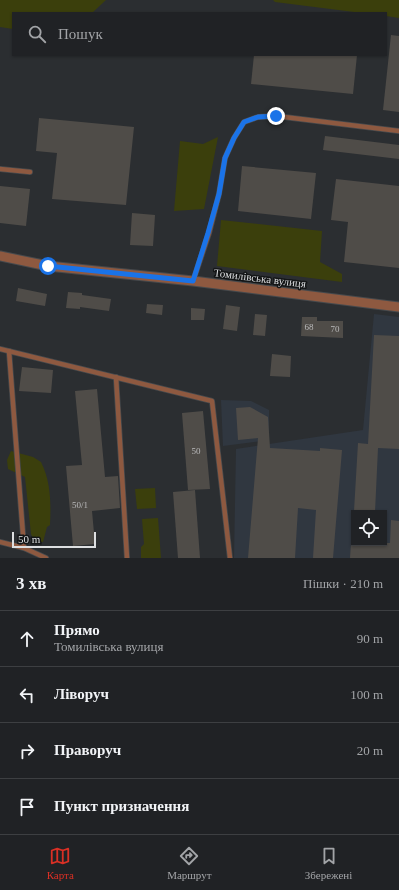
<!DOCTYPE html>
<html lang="uk">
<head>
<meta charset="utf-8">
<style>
  :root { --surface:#202225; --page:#282a2d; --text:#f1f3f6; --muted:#a2a4a7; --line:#3d3f42; --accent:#d93025 }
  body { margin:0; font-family:Georgia,serif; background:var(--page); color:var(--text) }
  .controls { position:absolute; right:12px; bottom:12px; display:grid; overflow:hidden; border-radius:0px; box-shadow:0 1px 3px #0004 }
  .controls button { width:36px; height:36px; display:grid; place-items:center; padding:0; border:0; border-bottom:1px solid var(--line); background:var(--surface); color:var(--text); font:20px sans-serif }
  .scale { position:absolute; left:12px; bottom:10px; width:84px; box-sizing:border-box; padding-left:4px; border:2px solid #dddfe1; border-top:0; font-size:11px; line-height:14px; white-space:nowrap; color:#dddfe1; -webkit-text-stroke:3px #141617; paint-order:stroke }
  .stop { position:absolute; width:12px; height:12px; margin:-9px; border:3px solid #1a73e8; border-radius:50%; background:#fff }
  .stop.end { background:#1a73e8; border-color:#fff; box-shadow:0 1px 4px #0008 }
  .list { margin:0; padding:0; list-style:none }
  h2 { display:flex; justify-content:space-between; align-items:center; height:52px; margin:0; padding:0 16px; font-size:17px }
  h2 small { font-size:13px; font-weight:400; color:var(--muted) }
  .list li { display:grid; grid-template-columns:26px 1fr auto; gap:12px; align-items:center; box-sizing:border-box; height:56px; padding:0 16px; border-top:1px solid var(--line) }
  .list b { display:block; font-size:15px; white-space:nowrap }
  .list p { margin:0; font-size:13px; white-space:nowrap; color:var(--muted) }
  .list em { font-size:13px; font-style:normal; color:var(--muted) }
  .icon { flex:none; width:22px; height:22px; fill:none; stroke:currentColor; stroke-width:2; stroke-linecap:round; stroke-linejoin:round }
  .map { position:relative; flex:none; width:399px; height:558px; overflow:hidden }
  .search { position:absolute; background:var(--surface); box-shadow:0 1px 3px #0004; left:12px; right:12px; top:12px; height:44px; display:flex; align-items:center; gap:10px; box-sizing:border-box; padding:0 14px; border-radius:0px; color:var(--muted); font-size:15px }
  .sheet { height:276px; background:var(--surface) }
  nav { display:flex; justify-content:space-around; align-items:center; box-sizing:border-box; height:56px; border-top:1px solid var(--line); background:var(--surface); font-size:11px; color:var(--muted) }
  nav a { display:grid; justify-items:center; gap:2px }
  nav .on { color:var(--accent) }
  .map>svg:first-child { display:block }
  .built { fill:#303740; fill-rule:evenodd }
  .green { fill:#3b3f0c }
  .building { fill:#4f4c48 }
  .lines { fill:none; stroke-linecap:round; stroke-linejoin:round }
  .lane-casing { stroke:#474a4d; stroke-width:6 }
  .street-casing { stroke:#474a4d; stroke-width:11 }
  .lane { stroke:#8e5940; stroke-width:4.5 }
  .street { stroke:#8e5940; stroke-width:9 }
  .route { stroke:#1a73e8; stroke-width:5 }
  .labels { text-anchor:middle; stroke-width:3; stroke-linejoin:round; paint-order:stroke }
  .number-label { font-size:9px; fill:#bababb }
  .street-label { font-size:11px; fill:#dddfe1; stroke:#141617 }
</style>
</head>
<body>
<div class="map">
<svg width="399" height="558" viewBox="0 0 399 558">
  <rect width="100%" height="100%" fill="#2b2e31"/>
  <g class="built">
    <path d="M 374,314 L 399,317 L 399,558 L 234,558 L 236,449 L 363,430 ZM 354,513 L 384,513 L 384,543 L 354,543 Z"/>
    <path d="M 221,400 L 251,401 L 269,410 L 269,440 L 223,446 Z"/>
  </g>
  <g class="green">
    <path d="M 0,0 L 106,0 L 92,13 L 13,13 L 13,29 L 0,27 Z"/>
    <path d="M 273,0 L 399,0 L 399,18 L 386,16 L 386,13 L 362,13 L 275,2 Z"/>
    <path d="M 218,137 L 204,209 L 174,211 L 180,141 L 203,144 Z"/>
    <path d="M 221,220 L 322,231 L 320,262 L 342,274 L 342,282 L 217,266 Z"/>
    <path d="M 11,451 L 33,457 L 41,462 C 51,482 51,503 50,525 L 47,527 L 43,542 L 35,543 L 31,534 L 25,477 L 8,469 L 7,460 Z"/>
    <path d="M 155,488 L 156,508 L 137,509 L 135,489 Z"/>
    <path d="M 158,518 L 161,558 L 141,558 L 141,547 L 144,544 L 142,519 Z"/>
  </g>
  <g class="building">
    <path d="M 391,35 L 399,36 L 399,112 L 383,110 Z"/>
    <path d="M 254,55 L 357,55 L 353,94 L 251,84 Z"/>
    <path d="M 39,118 L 134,127 L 126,205 L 52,199 L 57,153 L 36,151 Z"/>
    <path d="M 325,136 L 399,145 L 399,159 L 323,150 Z"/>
    <path d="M 242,166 L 316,173 L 311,219 L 238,211 Z"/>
    <path d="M 336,179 L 399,186 L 399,268 L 344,262 L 348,222 L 331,220 Z"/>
    <path d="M 0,186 L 30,189 L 26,226 L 0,223 Z"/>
    <path d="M 132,213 L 155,215 L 153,246 L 130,245 Z"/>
    <path d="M 18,288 L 47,294 L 45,306 L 16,301 Z"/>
    <path d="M 68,292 L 82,293 L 82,295 L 111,299 L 109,311 L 80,307 L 80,309 L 66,308 Z"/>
    <path d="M 147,304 L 163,305 L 162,315 L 146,313 Z"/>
    <path d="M 226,305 L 240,307 L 237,331 L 223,329 Z"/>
    <path d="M 191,308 L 205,309 L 204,320 L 191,320 Z"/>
    <path d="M 255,314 L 267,315 L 265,336 L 253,335 Z"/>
    <path d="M 302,317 L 317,317 L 317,321 L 343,321 L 343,338 L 301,336 Z"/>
    <path d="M 374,335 L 399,336 L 399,449 L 378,448 L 375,512 L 354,511 L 358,443 L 368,444 Z"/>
    <path d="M 272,354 L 291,356 L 290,377 L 270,376 Z"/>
    <path d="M 22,367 L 53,370 L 51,393 L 19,391 Z"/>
    <path d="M 97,389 L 105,477 L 118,476 L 120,508 L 92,511 L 95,544 L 73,546 L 66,466 L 82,465 L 75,391 Z"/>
    <path d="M 250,407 L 268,417 L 270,448 L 320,451 L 320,448 L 342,450 L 333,558 L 313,558 L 316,510 L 298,508 L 295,558 L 248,558 L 258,438 L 238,440 L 236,408 Z"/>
    <path d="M 203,411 L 210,489 L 188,490 L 182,413 Z"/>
    <path d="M 195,490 L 200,558 L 178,558 L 173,492 Z"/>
    <path d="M 391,520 L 399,521 L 399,558 L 350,558 L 351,543 L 390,543 Z"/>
  </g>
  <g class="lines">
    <defs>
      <g id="lane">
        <path d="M 0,169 L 30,172"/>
        <path d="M 193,281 L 209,233 L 219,194 L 225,158 L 234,138 L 244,122 L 258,117 L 276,116 L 399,131"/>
        <path d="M 0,349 L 212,401 L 230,558"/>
        <path d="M 9,351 L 24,548"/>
        <path d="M 116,377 L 127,558"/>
        <path d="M 0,542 L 24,548 L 46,558"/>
      </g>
      <path id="street" d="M 0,256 L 48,266 L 193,281 L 399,307"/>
    </defs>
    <use href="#lane" class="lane-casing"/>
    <use href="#street" class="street-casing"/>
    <use href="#lane" class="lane"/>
    <use href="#street" class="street"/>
  </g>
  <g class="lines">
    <path class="route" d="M 48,266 L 193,281 L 208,233 L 219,194 L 225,158 L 234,138 L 244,122 L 258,117 L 276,116"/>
  </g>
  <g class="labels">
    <g class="number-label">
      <text x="309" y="330">68</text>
      <text x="335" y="332">70</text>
      <text x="196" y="454">50</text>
      <text x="80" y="508">50/1</text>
    </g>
    <g class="street-label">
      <text transform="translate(260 278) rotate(7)" y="4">Томилівська вулиця</text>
    </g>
  </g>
</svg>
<div class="controls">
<button><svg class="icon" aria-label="locate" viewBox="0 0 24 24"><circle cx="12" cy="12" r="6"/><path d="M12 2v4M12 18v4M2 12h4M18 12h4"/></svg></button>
</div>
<div class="scale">50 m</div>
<div class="stop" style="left:48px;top:266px"></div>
<div class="stop end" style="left:276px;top:116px"></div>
<div class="search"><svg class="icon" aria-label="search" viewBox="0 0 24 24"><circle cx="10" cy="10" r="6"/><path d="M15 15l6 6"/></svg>Пошук</div>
</div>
<section class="sheet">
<h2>3 хв<small>Пішки · 210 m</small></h2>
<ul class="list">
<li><svg class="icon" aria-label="ahead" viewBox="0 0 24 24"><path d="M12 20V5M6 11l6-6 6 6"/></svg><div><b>Прямо</b><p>Томилівська вулиця</p></div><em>90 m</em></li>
<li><svg class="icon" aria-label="left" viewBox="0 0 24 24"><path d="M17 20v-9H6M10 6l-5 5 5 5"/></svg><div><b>Ліворуч</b></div><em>100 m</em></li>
<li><svg class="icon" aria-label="right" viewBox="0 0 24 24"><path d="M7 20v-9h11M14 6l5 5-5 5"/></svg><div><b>Праворуч</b></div><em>20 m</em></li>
<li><svg class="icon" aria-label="arrive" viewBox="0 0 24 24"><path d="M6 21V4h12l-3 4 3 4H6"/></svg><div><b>Пункт призначення</b></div></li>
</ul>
</section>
<nav>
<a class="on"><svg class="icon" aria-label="map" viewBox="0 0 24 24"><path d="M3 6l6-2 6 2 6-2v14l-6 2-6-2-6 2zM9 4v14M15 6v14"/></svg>Карта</a>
<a><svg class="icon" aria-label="directions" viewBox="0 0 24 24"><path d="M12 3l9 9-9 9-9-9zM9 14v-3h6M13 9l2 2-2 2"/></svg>Маршрут</a>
<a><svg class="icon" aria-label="saved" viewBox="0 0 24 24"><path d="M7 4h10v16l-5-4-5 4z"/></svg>Збережені</a>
</nav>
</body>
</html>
